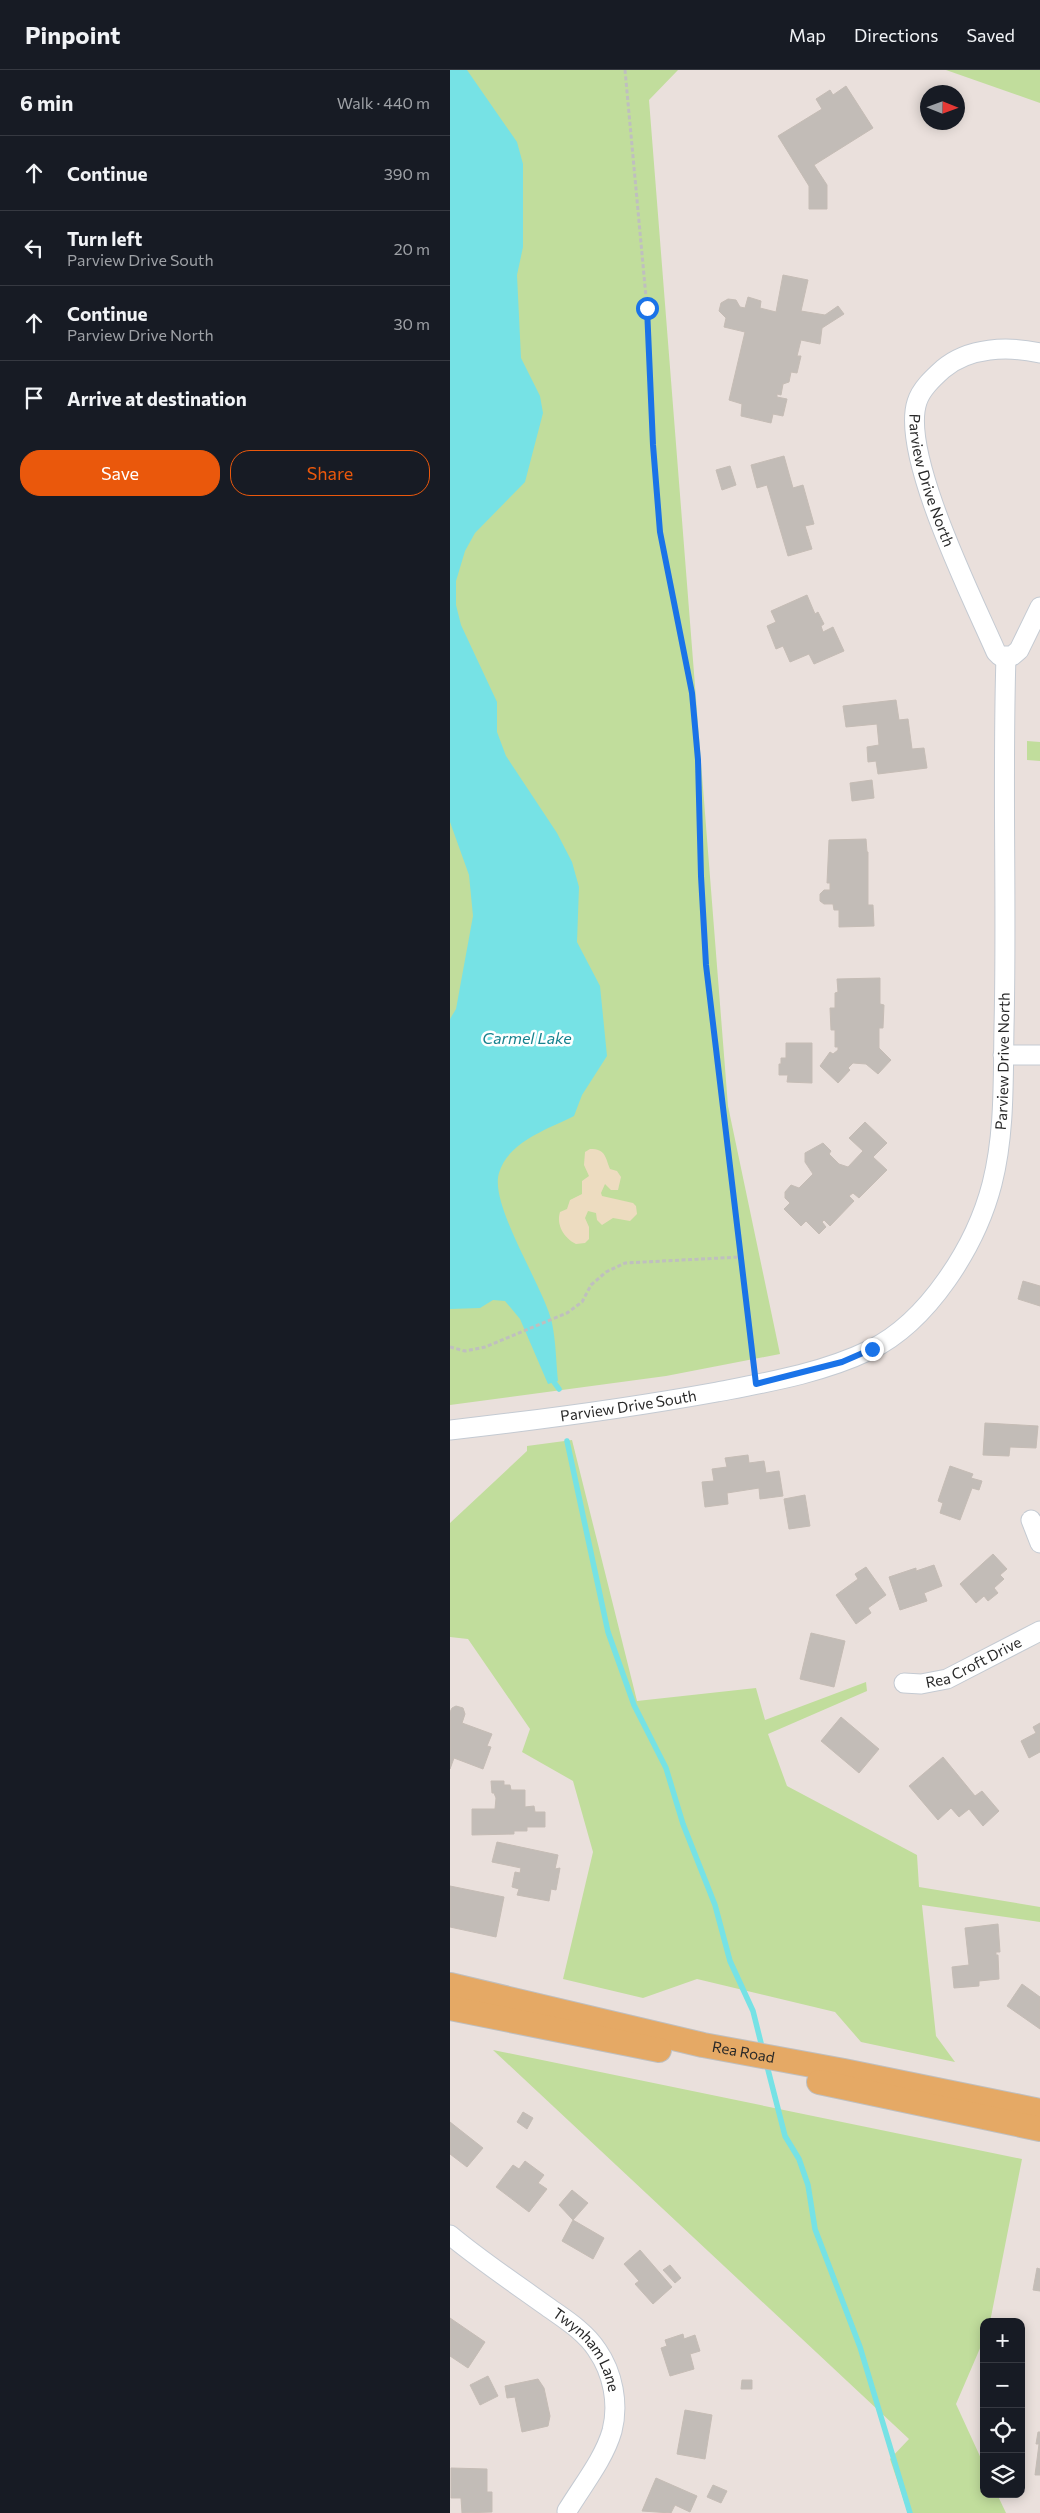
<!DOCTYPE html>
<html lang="en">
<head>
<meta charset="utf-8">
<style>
  :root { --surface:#171b24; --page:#20242c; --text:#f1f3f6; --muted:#9ea1a6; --line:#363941; --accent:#ea580c }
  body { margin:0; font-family:Commissioner,sans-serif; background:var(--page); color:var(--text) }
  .controls { position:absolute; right:15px; bottom:15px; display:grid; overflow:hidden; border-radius:10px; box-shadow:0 2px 12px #0003 }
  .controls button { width:45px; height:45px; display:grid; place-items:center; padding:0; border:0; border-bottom:1px solid var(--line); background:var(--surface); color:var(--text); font:25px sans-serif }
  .compass { position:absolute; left:470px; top:15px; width:45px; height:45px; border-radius:50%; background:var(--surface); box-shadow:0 2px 12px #0003; rotate:91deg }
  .stop { position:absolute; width:15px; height:15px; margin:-11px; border:4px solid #1a73e8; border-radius:50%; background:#fff }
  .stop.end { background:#1a73e8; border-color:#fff; box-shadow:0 1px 5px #0008 }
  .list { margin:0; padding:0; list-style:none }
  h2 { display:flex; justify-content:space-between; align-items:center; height:65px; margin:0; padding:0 20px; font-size:21px }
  h2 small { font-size:16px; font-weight:400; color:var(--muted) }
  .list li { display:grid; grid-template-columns:32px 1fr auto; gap:15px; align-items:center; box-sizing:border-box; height:75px; padding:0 20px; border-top:1px solid var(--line) }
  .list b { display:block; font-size:19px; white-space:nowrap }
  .list p { margin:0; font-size:16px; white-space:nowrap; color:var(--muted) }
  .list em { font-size:16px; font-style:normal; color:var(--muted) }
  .actions { display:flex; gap:10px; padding:15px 20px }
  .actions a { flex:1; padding:11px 0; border:1px solid var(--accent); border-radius:20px; text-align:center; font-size:18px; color:var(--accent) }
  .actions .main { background:var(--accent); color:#fff }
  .icon { flex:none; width:28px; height:28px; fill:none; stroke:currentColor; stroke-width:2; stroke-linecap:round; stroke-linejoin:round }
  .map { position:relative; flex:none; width:590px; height:2443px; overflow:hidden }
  header { display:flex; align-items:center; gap:30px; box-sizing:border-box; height:70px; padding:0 25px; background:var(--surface); border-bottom:1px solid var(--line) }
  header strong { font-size:24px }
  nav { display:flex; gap:28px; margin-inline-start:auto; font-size:18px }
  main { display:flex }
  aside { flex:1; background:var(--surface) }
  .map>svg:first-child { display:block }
  .green { fill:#c1dd9c }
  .sand { fill:#eddcc0 }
  .water { fill:#76e2e5 }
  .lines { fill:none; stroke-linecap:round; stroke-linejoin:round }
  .stream { stroke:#76e2e5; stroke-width:5.5 }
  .building { fill:#c2bcb7; stroke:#c5bcb5 }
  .minor-casing { stroke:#c4cad2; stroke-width:21 }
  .major-casing { stroke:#bfbfbf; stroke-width:26 }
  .path { stroke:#bfbfbf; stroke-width:3; stroke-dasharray:4 2.5; stroke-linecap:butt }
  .minor { stroke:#fff; stroke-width:19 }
  .major { stroke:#e5a965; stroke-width:24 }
  .route { stroke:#1a73e8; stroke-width:6 }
  .labels { text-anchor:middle; stroke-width:5; stroke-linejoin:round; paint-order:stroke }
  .street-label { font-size:15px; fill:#292929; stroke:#fff }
  .water-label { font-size:16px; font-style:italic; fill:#17828e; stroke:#fff }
</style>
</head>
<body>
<header>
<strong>Pinpoint</strong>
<nav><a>Map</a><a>Directions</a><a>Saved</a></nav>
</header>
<main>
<aside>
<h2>6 min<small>Walk · 440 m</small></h2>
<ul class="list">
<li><svg class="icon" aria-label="ahead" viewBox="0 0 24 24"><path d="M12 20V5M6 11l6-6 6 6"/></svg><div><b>Continue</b></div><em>390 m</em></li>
<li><svg class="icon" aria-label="left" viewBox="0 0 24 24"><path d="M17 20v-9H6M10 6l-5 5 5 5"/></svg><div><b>Turn left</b><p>Parview Drive South</p></div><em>20 m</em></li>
<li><svg class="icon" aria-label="ahead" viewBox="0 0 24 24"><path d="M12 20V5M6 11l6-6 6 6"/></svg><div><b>Continue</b><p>Parview Drive North</p></div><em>30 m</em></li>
<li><svg class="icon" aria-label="arrive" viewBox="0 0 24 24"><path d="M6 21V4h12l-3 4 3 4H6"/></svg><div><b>Arrive at destination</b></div></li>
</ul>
<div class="actions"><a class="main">Save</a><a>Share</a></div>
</aside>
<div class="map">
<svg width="590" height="2443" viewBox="0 0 590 2443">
  <rect width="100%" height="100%" fill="#eae0dc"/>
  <g class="green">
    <path d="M 0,0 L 228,0 L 199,30 L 278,1036 L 330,1284 L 216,1306 L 0,1335 Z"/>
    <path d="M 496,0 L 590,0 L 590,33 Z"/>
    <path d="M 577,671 L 590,672 L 590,691 L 577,690 Z"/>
    <path d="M 122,1370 L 187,1631 L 306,1618 L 315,1650 L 416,1612 L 417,1621 L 318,1664 L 337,1716 L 467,1785 L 469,1817 L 590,1837 L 590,1852 L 472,1835 L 486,1966 L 505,1992 L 411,1972 L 385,1942 L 247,1909 L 193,1928 L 113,1909 L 143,1782 L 123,1711 L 72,1682 L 80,1659 L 18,1569 L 0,1567 L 0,1453 L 77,1381 L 77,1376 Z"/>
    <path d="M 43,1980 L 572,2089 L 540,2252 L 534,2252 L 534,2269 L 506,2334 L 534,2395 L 534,2424 L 547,2424 L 556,2443 L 458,2443 L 440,2389 L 459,2369 Z"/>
  </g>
  <path class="sand" d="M 140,1079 C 156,1079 155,1087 160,1099 L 167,1101 L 171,1107 L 168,1120 L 161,1120 L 155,1114 L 151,1123 L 152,1126 L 183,1133 L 186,1136 L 187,1144 L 180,1151 L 163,1148 L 152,1155 L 147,1150 L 146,1143 L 138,1141 L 135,1148 L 139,1157 L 139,1169 L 135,1173 L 126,1174 C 114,1168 106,1155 110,1142 L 117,1139 L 120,1130 L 132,1124 L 132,1111 L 139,1106 L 134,1095 L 135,1082 Z"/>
  <path class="water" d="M 0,0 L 17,0 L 67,72 L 73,94 L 73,177 L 67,205 L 71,288 L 90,326 L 93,343 L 75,412 L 25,463 L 15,481 L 6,511 L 6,535 L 11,555 L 47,632 L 47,662 L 56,686 L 107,763 L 122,792 L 129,817 L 127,872 L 150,916 L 157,986 L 132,1025 L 124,1046 C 98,1059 58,1072 49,1103 C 39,1135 94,1217 102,1253 C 106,1272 106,1292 108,1311 L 98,1314 L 70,1249 L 55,1231 L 43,1230 L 30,1238 L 0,1239 L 0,949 L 6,939 L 23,846 L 19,805 L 0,752 Z"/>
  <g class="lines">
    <g class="stream">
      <path d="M 101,1308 L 109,1319"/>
      <path d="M 117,1371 L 158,1562 L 184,1635 L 216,1698 L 233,1754 L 265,1835 L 280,1891 L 303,1941 L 313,1981"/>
      <path d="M 316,1992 L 335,2066 L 349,2089 L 358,2115 L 365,2159 L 410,2277 L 460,2443"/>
    </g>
  </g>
  <g class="building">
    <path d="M 396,16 L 423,58 L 364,95 L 377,115 L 377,139 L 359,139 L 359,116 L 328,66 L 372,39 L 366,29 L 380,20 L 383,25 Z"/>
    <path d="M 333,205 L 358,210 L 351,241 L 375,245 L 388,236 L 394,244 L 372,258 L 370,274 L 351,270 L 347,286 L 351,286 L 347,303 L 341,302 L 339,312 L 333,314 L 331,325 L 327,324 L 327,327 L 337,329 L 333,346 L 323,344 L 321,353 L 291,346 L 292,334 L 279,330 L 295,262 L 274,257 L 276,248 L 269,241 L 271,233 L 278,229 L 286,230 L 290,237 L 295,238 L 298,227 L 311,231 L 310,238 L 326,242 Z"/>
    <path d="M 334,386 L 343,418 L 353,415 L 364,454 L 355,456 L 362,479 L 338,486 L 317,415 L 307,418 L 301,395 Z"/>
    <path d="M 280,396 L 286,415 L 272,420 L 266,400 Z"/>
    <path d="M 357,525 L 365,544 L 368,542 L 374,554 L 371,556 L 373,562 L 383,557 L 394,581 L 364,594 L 359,584 L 340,592 L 333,576 L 326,579 L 317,556 L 326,552 L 321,541 Z"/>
    <path d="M 446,630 L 449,650 L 458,649 L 462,679 L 474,678 L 477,698 L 428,704 L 426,691 L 418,692 L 417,677 L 429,675 L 427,654 L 396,657 L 393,636 Z"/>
    <path d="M 422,710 L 424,728 L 402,731 L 400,713 Z"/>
    <path d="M 416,769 L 417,782 L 418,782 L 418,835 L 423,835 L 424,856 L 389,857 L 389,840 L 384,840 L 383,834 L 374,834 L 370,831 L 370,824 L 374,820 L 380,820 L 380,813 L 377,813 L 379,770 Z"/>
    <path d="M 430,908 L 430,934 L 434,935 L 433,958 L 429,958 L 429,978 L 441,990 L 428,1004 L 416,994 L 403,993 L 398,998 L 400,1000 L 388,1013 L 370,996 L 380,982 L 383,984 L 388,980 L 388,977 L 385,977 L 385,960 L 381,960 L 380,938 L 385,938 L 385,923 L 388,922 L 387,909 Z"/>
    <path d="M 336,973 L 362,973 L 362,1013 L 337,1012 L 338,1005 L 329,1005 L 329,994 L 331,994 L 331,988 L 336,988 Z"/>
    <path d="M 415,1052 L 437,1073 L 423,1087 L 437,1100 L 409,1128 L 403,1123 L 399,1126 L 404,1131 L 380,1156 L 374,1150 L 372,1152 L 376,1157 L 369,1164 L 356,1151 L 351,1156 L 334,1139 L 340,1133 L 335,1128 L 335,1122 L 341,1115 L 349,1118 L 363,1104 L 355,1092 L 355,1083 L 373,1073 L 381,1081 L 379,1084 L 389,1094 L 398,1097 L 413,1081 L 399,1068 Z"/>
    <path d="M 573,1211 L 590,1216 L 590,1236 L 568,1229 Z"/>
    <path d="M 535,1353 L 588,1356 L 586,1378 L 560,1377 L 559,1386 L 533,1385 Z"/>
    <path d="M 298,1385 L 299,1393 L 314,1391 L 316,1403 L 329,1401 L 333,1426 L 310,1429 L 309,1418 L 277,1423 L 278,1434 L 255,1437 L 252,1412 L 264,1411 L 262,1399 L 277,1397 L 275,1388 Z"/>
    <path d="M 500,1396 L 523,1404 L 521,1408 L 532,1411 L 529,1420 L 522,1418 L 510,1450 L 490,1443 L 493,1433 L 488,1431 Z"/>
    <path d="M 355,1425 L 360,1456 L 339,1459 L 334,1429 Z"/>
    <path d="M 543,1484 L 557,1499 L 550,1505 L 554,1509 L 544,1518 L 548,1523 L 538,1531 L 534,1526 L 526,1533 L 510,1514 Z"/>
    <path d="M 484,1495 L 492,1516 L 474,1523 L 477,1531 L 450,1540 L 439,1507 L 466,1498 L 466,1501 Z"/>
    <path d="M 416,1497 L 436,1525 L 418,1538 L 421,1543 L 406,1554 L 386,1525 L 408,1509 L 405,1504 Z"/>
    <path d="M 361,1563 L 395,1571 L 384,1617 L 350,1609 Z"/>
    <path d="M 6,1636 L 13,1638 L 15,1644 L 12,1653 L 42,1664 L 37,1676 L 41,1677 L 33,1699 L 4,1688 L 0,1699 L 0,1642 L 2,1638 Z"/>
    <path d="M 391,1647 L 429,1679 L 409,1703 L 371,1671 Z"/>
    <path d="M 590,1653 L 590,1682 L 579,1688 L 571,1671 L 586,1663 L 583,1657 Z"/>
    <path d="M 493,1687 L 525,1726 L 532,1721 L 549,1741 L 533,1756 L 519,1739 L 509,1747 L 501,1738 L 488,1750 L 459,1716 Z"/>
    <path d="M 41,1711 L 54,1711 L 54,1715 L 60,1715 L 61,1720 L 75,1720 L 75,1737 L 84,1736 L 85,1742 L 95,1742 L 95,1757 L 77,1757 L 77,1761 L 64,1761 L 64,1764 L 22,1765 L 22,1739 L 45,1739 L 46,1728 L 44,1723 L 42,1723 Z"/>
    <path d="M 47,1772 L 108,1785 L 105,1799 L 110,1798 L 106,1820 L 101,1819 L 99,1831 L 67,1825 L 69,1819 L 62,1817 L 65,1802 L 70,1803 L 71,1798 L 42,1792 Z"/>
    <path d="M 0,1816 L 54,1827 L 46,1867 L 0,1857 Z"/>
    <path d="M 548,1854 L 550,1882 L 546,1882 L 546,1885 L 548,1885 L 549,1909 L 529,1911 L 529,1916 L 504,1918 L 502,1897 L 519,1895 L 515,1858 Z"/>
    <path d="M 572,1914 L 590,1927 L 590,1959 L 557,1936 Z"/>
    <path d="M 73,2042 L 83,2048 L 77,2059 L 67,2052 Z"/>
    <path d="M 0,2052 L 33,2078 L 17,2097 L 0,2084 Z"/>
    <path d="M 75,2091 L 94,2105 L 88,2113 L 97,2119 L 79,2142 L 46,2117 L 63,2095 L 69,2099 Z"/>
    <path d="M 122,2120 L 138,2133 L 123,2150 L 109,2135 Z"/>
    <path d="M 123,2150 L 154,2168 L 143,2189 L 112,2171 Z"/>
    <path d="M 190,2180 L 222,2217 L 203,2234 L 185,2214 L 189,2211 L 174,2194 Z"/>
    <path d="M 220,2195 L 231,2208 L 225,2213 L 213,2200 Z"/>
    <path d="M 587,2198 L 590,2199 L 590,2221 L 583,2220 Z"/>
    <path d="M 0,2248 L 35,2272 L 18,2298 L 0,2286 Z"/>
    <path d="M 233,2264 L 234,2269 L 245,2265 L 250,2281 L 240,2284 L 244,2299 L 220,2306 L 211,2278 L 217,2276 L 215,2270 Z"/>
    <path d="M 38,2306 L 48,2326 L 30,2335 L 20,2315 Z"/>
    <path d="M 88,2309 L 94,2318 L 100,2346 L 98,2356 L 72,2362 L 65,2327 L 57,2328 L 55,2316 Z"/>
    <path d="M 292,2310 L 302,2310 L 302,2319 L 291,2319 Z"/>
    <path d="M 235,2340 L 262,2345 L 255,2389 L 227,2384 Z"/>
    <path d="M 588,2362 L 590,2362 L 590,2405 L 585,2405 L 589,2374 L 586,2374 Z"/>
    <path d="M 1,2398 L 37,2399 L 37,2422 L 42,2422 L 42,2442 L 12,2443 L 11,2428 L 1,2428 Z"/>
    <path d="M 206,2408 L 247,2426 L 240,2442 L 225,2435 L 221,2443 L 192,2441 Z"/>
    <path d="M 263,2415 L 277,2421 L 271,2433 L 257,2427 Z"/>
  </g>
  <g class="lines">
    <defs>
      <g id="minor">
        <path id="s1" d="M 590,283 C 558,276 519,277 493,299 C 483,308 471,319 467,332 C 450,384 523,529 546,582 L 550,586 L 562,586 L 569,580 L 590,537"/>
        <path d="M 553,985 L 590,985"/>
        <path id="s2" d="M 0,1360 C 89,1350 179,1338 267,1322 C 319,1312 372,1303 420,1280 C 478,1252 526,1176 542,1114 C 555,1063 553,1009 554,957 C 557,834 552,710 556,587"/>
        <path d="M 581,1450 L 590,1473"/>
        <path id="s3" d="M 454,1613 L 471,1614 L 497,1609 L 590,1561"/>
        <path id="s4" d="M 0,2165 C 30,2190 63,2212 95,2235 C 113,2248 135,2261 147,2280 C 163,2303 169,2334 162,2361 C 154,2389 132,2416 117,2441"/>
      </g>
      <g id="major">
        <path id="s5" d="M 0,1915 L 253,1975 L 394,2001 L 590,2041"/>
        <path d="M 0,1938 L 209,1980"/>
        <path d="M 369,2012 L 590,2059"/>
      </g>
    </defs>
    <use href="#minor" class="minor-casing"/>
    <use href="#major" class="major-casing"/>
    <g class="path">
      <path d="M 175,0 L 197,238 L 203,375 L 210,462 L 242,623 L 248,690 L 251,806 L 256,895 L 304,1296"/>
      <path d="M 0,1277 L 15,1281 L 35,1277 L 117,1243 L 132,1232 L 141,1215 L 156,1202 L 175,1193 L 290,1187"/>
    </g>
    <use href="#minor" class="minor"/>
    <use href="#major" class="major"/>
  </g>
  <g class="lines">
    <path class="route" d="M 197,238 L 203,375 L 210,462 L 242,623 L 248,690 L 251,806 L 256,895 L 306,1314 L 392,1292 L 422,1279"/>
  </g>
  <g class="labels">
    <g class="street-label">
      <text dy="5" stroke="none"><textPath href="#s1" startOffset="225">Parview Drive North</textPath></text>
      <text dy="5" stroke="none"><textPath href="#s2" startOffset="764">Parview Drive North</textPath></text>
      <text dy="5" stroke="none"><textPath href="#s2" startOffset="180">Parview Drive South</textPath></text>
      <text dy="5" stroke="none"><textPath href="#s3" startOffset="74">Rea Croft Drive</textPath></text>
      <text dy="5" stroke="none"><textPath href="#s5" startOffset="301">Rea Road</textPath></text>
      <text dy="5" stroke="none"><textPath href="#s4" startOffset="181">Twynham Lane</textPath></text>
    </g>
    <g class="water-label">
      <text x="77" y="974">Carmel Lake</text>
    </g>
  </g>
</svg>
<div class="controls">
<button>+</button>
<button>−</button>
<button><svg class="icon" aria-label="locate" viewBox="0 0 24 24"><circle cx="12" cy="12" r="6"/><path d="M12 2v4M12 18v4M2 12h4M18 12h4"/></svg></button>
<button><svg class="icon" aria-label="layers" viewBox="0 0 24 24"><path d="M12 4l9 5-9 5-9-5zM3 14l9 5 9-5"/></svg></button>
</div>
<svg class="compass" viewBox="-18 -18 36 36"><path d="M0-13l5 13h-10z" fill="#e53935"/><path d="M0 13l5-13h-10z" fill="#9ea1a6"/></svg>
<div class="stop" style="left:197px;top:238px"></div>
<div class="stop end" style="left:422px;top:1279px"></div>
</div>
</main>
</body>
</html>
